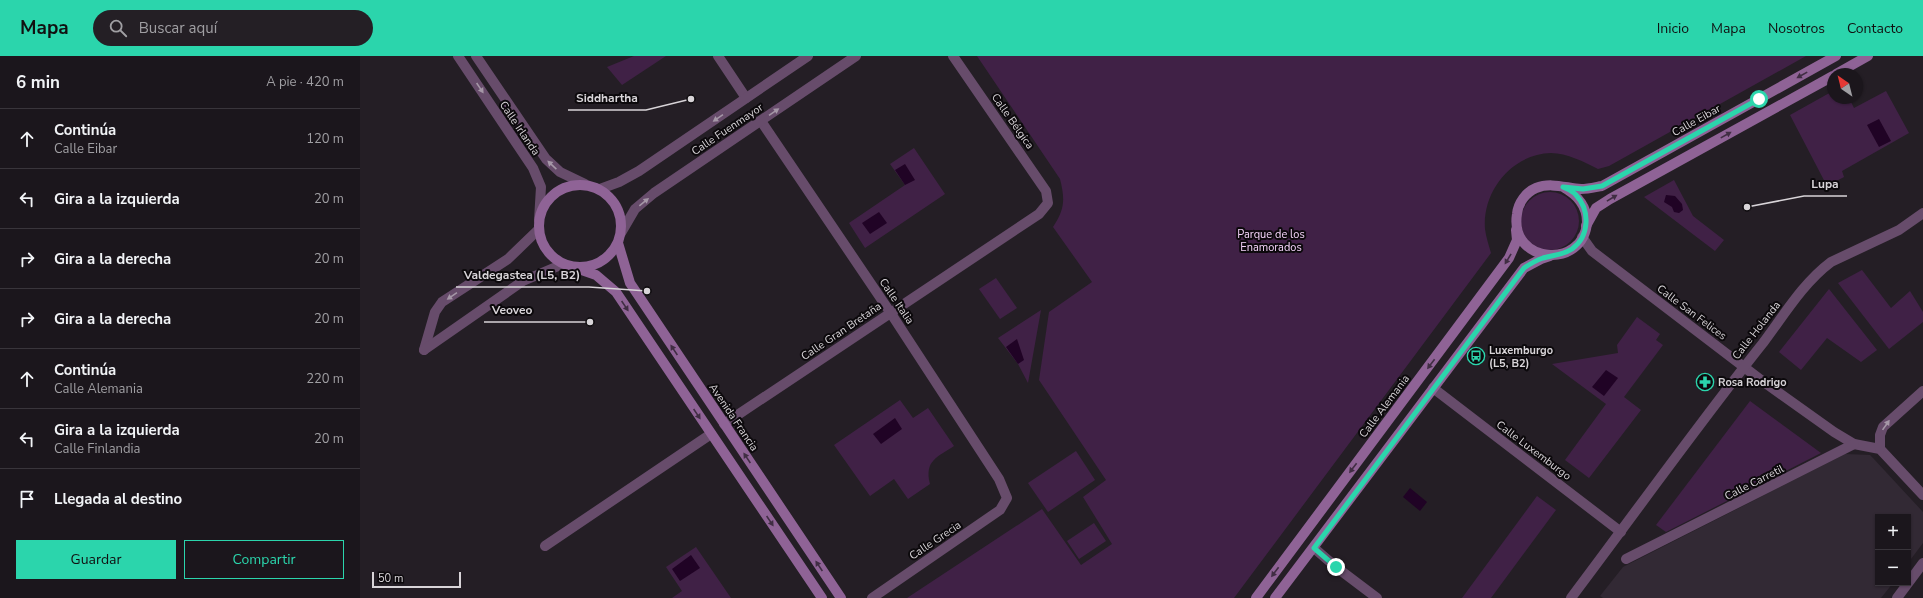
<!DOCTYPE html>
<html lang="es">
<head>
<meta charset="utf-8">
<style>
  :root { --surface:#1b161c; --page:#241f25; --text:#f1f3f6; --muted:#a09fa3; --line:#39353b; --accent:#2bd5ac }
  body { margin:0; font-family:"Nunito Sans",sans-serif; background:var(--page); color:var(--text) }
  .controls { position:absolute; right:12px; bottom:12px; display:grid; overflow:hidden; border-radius:0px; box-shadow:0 1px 3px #0004 }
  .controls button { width:36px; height:36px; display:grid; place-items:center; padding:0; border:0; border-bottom:1px solid var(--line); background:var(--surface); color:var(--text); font:20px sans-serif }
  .compass { position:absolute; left:1467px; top:12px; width:36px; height:36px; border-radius:50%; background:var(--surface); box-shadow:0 1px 3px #0004; rotate:325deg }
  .scale { position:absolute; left:12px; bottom:10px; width:89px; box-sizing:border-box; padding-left:4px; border:2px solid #d8d4d8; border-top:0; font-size:11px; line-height:14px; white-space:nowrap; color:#d8d4d8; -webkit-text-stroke:3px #0c090c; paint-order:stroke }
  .stop { position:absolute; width:12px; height:12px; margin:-9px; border:3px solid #2bd5ac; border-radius:50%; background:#fff }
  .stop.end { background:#2bd5ac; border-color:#fff; box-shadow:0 1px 4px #0008 }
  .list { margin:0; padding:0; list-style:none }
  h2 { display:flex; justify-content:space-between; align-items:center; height:52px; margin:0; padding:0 16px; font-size:17px }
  h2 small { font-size:13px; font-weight:400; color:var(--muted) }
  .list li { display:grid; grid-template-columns:26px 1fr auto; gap:12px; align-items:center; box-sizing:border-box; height:60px; padding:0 16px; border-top:1px solid var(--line) }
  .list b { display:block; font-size:15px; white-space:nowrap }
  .list p { margin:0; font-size:13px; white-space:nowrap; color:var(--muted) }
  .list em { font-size:13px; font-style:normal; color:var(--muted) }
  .actions { display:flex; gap:8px; padding:12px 16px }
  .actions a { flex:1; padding:9px 0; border:1px solid var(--accent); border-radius:0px; text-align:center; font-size:14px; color:var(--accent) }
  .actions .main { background:var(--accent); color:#111 }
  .icon { flex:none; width:22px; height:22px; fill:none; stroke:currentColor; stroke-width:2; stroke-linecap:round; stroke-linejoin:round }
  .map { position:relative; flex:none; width:1563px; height:542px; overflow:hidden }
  header { display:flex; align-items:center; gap:24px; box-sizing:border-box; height:56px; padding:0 20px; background:var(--accent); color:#111 }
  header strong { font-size:19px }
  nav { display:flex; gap:22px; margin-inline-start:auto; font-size:14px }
  .search { width:280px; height:36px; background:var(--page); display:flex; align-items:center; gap:10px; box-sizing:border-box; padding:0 14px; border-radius:22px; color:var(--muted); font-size:15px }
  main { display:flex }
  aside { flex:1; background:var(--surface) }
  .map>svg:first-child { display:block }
  .built { fill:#322934 }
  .green { fill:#402146 }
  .water { fill:#200325 }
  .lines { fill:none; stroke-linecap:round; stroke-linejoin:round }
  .street { stroke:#674c6b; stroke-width:10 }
  .secondary { stroke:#8f6396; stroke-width:10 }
  .oneway { fill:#402d43 }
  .oneway2 { fill:#a597a7 }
  .route { stroke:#2bd5ac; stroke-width:5 }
  .labels { text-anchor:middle; stroke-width:4; stroke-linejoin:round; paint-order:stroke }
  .street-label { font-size:11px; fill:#d8d4d8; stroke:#0c090c }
  .park-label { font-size:11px; fill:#f4d3f9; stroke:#0c090c }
  .poi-label { font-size:11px; font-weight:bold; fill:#d8d4d8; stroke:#0c090c; text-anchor:start }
  .leader { fill:none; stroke:#d8d4d8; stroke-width:1.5 }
  .callout-dot { fill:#d8d4d8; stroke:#0c090c; stroke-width:1.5 }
  .callout-label { font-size:12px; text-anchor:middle; font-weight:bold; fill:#d8d4d8; stroke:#0c090c; stroke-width:4; stroke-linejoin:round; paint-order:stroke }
</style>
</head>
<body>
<header>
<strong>Mapa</strong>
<div class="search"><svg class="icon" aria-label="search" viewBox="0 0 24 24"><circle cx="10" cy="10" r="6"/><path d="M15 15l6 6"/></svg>Buscar aquí</div>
<nav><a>Inicio</a><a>Mapa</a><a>Nosotros</a><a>Contacto</a></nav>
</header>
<main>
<aside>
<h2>6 min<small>A pie · 420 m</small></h2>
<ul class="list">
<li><svg class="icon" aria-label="ahead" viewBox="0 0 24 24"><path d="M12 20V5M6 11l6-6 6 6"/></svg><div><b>Continúa</b><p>Calle Eibar</p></div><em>120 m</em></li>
<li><svg class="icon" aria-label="left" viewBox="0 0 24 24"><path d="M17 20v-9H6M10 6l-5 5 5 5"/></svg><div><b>Gira a la izquierda</b></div><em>20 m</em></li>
<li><svg class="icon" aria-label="right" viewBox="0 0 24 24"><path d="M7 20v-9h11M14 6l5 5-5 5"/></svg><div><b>Gira a la derecha</b></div><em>20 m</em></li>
<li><svg class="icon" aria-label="right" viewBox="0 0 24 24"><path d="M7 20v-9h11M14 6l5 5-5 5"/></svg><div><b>Gira a la derecha</b></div><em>20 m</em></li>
<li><svg class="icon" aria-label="ahead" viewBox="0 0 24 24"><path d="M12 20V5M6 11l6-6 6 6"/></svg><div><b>Continúa</b><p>Calle Alemania</p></div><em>220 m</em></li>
<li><svg class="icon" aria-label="left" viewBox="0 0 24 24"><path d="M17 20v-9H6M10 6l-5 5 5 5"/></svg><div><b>Gira a la izquierda</b><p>Calle Finlandia</p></div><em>20 m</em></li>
<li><svg class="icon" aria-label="arrive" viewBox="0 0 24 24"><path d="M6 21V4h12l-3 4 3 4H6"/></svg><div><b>Llegada al destino</b></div></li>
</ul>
<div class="actions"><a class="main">Guardar</a><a>Compartir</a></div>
</aside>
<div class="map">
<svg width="1563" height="542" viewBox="0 0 1563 542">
  <rect width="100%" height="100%" fill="#241e25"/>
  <path class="built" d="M 1485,398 L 1510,399 L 1513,402 L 1563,456 L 1563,487 L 1548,507 L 1548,461 L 1518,461 L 1518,527 L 1533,527 L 1521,542 L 1243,542 L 1240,540 L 1263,511 Z"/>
  <g class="green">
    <path d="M 274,0 L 306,0 L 262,29 L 247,11 Z"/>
    <path d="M 617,0 L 1446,0 L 1249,110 L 1238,113 C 1224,106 1207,97 1191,97 C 1152,98 1122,135 1125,173 C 1126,181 1129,190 1131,197 L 874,542 L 547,542 L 682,453 L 721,509 L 752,488 L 723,441 L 746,424 L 679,324 L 689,256 L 732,226 L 693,171 C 705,153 705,143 700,123 Z"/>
    <path d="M 1473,35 L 1473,42 L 1489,42 L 1494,52 L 1526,35 L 1549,77 L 1482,115 L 1484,121 L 1467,130 L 1430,59 Z"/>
    <path d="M 554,92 L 585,138 L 505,192 L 489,167 L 545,129 L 530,108 Z"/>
    <path d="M 1314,124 L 1333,160 L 1364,184 L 1355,195 L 1284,141 Z"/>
    <circle cx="1190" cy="165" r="29"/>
    <path d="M 1502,214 L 1531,252 L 1550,235 L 1563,256 L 1563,266 L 1529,293 L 1478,227 Z"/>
    <path d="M 636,222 L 657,252 L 640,263 L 619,233 Z"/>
    <path d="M 1469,233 L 1517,294 L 1501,306 L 1467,282 L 1441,314 L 1419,296 Z"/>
    <path d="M 681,254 L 668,327 L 658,308 L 638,282 Z"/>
    <path d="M 1277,261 L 1300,278 L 1296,284 L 1303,289 L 1264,341 L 1281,354 L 1229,422 L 1205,404 L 1246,348 L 1192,308 L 1258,297 L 1257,289 Z"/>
    <path d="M 540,344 L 553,362 L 568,352 L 594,390 C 578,401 564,404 570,428 L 548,443 L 534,423 L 510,440 L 474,389 Z"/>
    <path d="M 1390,345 L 1461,397 L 1306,476 L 1296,469 Z"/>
    <path d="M 716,395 L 735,424 L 688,456 L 668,427 Z"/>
    <path d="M 1177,440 L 1196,454 L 1131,542 L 1102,542 Z"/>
    <path d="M 734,467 L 746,485 L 719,503 L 707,485 Z"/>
    <path d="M 336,491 L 371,542 L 312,542 L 322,535 L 306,511 Z"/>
  </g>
  <g class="water">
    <path d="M 1519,63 L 1531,85 L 1519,91 L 1507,69 Z"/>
    <path d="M 545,108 L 555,124 L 545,129 L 535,114 Z"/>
    <path d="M 1306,139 L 1315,140 L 1322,148 L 1323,154 L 1319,157 L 1314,156 L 1312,151 L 1304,146 Z"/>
    <path d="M 519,156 L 527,167 L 510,178 L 502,167 Z"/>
    <path d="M 657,283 L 664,304 L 658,308 L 646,291 Z"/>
    <path d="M 1246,314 L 1258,322 L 1244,340 L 1232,331 Z"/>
    <path d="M 535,362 L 542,373 L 521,388 L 513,378 Z"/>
    <path d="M 1050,432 L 1067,446 L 1060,455 L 1043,441 Z"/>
    <path d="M 331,499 L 340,512 L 320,525 L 312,513 Z"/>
  </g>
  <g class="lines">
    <g class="street">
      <path d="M 98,0 L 173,112 L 181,131 L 179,164"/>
      <path d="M 116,0 L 186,103 L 200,116 L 225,128"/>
      <path d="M 358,0 L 386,42"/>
      <path d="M 401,65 L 530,256 L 639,423 L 647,442 L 640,454 L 512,542"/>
      <path d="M 240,133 L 259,126 L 279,115 L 448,0"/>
      <path d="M 261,177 L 275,153 L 294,137 L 496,0"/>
      <path d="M 1222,181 L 1232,195 L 1401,324 L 1474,376 L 1494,388 L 1520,393 L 1563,439"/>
      <path d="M 64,294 L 75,256 L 82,246 L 148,203 L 179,173"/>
      <path d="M 64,294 L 163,225 L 203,208"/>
      <path d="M 1073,332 L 1261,476"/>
      <path d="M 364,368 L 679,158 L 688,147 L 686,135 L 593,0"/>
      <path d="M 1520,393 L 1520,379 L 1523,371 L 1563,335"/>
      <path d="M 185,490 L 351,378"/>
      <path d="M 954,492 L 976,511 L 1017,542"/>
      <path d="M 1266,503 L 1494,388"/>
      <path d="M 1211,542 C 1275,457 1337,370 1403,287 C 1424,259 1443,227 1471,206 L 1539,174 L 1563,157"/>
      <path d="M 1537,542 L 1563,507"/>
    </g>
    <g class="secondary">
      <path d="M 1476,18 L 1508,0"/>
      <circle cx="220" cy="170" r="41"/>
      <path d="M 1203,131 C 1217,139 1227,149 1227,166 C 1224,214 1149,208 1157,158 C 1158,147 1166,136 1176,132 C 1191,126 1206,132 1221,133 C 1228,133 1236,131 1242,130 L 1476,0"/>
      <path d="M 1226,170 L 1236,152 L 1250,143 L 1473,20"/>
      <path d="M 258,187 L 270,227 L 481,542"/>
      <path d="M 213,211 L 236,219 L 256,236 L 462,542"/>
      <path d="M 896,542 L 1149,202 L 1157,184 L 1156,174"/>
      <path d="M 915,542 L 1164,212 L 1181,203 L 1190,200"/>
    </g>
  </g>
  <defs><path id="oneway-solid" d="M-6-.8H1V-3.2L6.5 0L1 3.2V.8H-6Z"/></defs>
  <g class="oneway">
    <use href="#oneway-solid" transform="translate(1442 19) rotate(151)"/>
    <use href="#oneway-solid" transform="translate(1366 79) rotate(-29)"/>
    <use href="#oneway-solid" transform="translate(1252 142) rotate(-31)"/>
    <use href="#oneway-solid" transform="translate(1148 203) rotate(121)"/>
    <use href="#oneway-solid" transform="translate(265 250) rotate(56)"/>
    <use href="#oneway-solid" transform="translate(314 294) rotate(-124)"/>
    <use href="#oneway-solid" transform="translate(1071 308) rotate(127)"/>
    <use href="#oneway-solid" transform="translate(337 358) rotate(56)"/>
    <use href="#oneway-solid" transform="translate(387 402) rotate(-124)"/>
    <use href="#oneway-solid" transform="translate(993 412) rotate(127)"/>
    <use href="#oneway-solid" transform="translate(410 465) rotate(56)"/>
    <use href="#oneway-solid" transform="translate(459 510) rotate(-124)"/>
    <use href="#oneway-solid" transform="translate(915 516) rotate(127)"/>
  </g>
  <g class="oneway2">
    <use href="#oneway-solid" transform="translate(120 32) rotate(56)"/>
    <use href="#oneway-solid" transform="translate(414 56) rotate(-34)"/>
    <use href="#oneway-solid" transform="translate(358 62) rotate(146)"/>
    <use href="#oneway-solid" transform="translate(192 109) rotate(-137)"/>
    <use href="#oneway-solid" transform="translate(284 146) rotate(-39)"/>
    <use href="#oneway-solid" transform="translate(92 240) rotate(146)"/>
    <use href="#oneway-solid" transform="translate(1526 369) rotate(-55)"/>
  </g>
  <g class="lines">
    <path class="route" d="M 976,511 L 954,492 L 1164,212 C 1170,208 1177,204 1183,202 C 1193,199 1203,199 1212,193 C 1230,180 1230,154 1216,139 C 1213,135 1207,133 1203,131 L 1223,133 L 1242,130 L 1399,43"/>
  </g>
  <defs>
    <symbol id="bus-ring" viewBox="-11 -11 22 22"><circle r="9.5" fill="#0c090c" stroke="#2bd5ac" stroke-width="1.5"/><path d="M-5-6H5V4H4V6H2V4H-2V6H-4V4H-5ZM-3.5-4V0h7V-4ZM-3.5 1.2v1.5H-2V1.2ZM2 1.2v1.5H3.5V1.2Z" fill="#2bd5ac"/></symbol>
    <symbol id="pharmacy-ring" viewBox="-11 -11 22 22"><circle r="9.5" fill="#0c090c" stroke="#2bd5ac" stroke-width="1.5"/><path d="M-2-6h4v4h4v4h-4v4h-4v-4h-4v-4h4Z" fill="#2bd5ac"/></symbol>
  </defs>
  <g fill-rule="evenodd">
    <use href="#bus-ring" x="1106" y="290" width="20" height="20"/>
    <use href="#pharmacy-ring" x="1335" y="316" width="20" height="20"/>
  </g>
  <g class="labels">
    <g class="street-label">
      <text transform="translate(1336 64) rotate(-29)" y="4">Calle Eibar</text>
      <text transform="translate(653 65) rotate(55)" y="4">Calle Bélgica</text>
      <text transform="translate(160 72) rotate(56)" y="4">Calle Irlanda</text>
      <text transform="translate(367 73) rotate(-34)" y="4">Calle Fuenmayor</text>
      <text transform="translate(537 245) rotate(56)" y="4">Calle Italia</text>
      <text transform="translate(1332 256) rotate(37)" y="4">Calle San Felices</text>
      <text transform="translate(1396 274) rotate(-52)" y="4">Calle Holanda</text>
      <text transform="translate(481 275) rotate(-34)" y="4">Calle Gran Bretaña</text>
      <text transform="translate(1024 350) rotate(-53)" y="4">Calle Alemania</text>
      <text transform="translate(374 361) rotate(56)" y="4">Avenida Francia</text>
      <text transform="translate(1174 394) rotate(37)" y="4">Calle Luxemburgo</text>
      <text transform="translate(1394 426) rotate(-27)" y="4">Calle Carretil</text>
      <text transform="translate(575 484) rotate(-34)" y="4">Calle Grecia</text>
    </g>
    <g class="park-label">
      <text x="911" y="182">Parque de los<tspan x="911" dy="13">Enamorados</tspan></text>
    </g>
    <g class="poi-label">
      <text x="1129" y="298">Luxemburgo<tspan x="1129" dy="13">(L5, B2)</tspan></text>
      <text x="1358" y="330">Rosa Rodrigo</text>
    </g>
  </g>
  <path class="leader" d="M331 43L286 54H208M1387 151L1444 140H1487M287 235L229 231H96M230 266L180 266H124"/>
  <g class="callout-dot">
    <circle cx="331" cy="43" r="4"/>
    <circle cx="1387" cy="151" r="4"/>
    <circle cx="287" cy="235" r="4"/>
    <circle cx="230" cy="266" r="4"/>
  </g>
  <g class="callout-label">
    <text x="247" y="46">Siddhartha</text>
    <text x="1465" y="132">Lupa</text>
    <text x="162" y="223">Valdegastea (L5, B2)</text>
    <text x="152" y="258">Veoveo</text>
  </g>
</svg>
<div class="controls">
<button>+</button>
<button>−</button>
</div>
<svg class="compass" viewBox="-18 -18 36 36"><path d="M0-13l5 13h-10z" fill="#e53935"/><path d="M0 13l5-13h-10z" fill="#a09fa3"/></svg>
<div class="scale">50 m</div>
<div class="stop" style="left:1399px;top:43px"></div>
<div class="stop end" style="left:976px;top:511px"></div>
</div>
</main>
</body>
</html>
